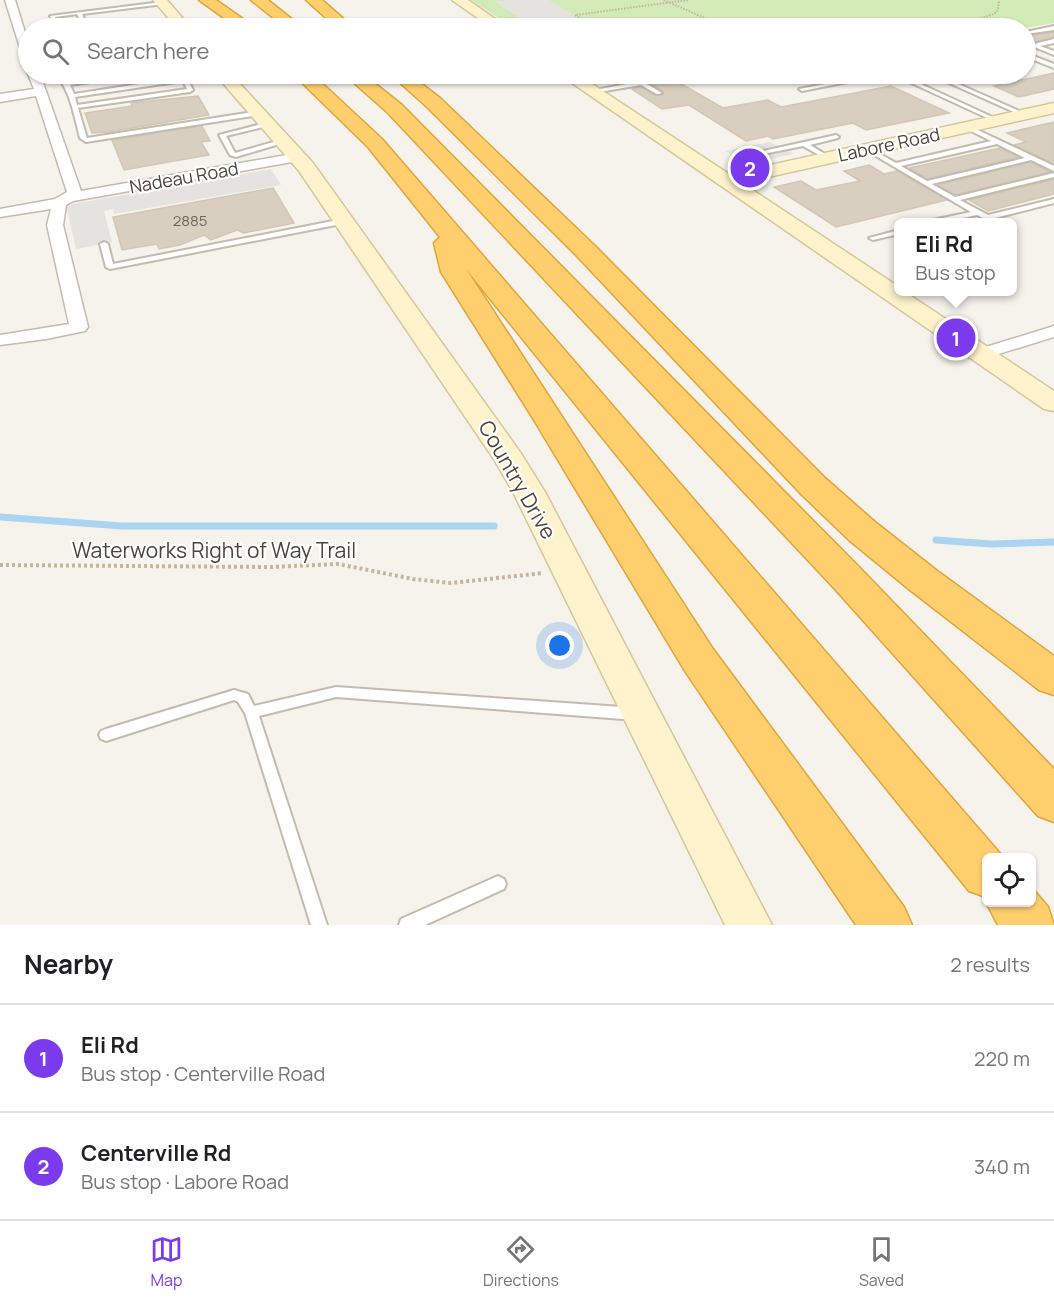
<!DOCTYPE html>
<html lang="en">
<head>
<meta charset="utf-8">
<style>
  :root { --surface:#fff; --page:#f6f6f6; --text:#202124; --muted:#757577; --line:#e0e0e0; --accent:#7c3aed }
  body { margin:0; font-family:Manrope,sans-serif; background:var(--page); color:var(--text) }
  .controls { position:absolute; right:18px; bottom:18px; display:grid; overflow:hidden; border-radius:9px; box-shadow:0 2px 4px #0004 }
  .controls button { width:54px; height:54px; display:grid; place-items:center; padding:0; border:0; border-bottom:2px solid var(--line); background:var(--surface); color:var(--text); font:30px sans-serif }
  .you { position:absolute; left:560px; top:646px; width:21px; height:21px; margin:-15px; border:4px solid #fff; border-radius:50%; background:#1a73e8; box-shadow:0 0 0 9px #1a73e833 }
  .badge { display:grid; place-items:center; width:39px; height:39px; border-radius:50%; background:var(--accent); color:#fff; font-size:20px; font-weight:700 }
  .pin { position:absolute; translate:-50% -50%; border:3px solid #fff; box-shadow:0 2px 6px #0006 }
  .popup { position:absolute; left:894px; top:218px; width:123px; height:78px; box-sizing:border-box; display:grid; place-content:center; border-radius:9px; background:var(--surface); filter:drop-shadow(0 2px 4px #0005); font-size:20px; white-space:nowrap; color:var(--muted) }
  .popup b { font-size:22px; color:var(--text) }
  .popup::after { content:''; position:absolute; left:50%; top:100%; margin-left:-12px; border:12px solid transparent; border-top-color:var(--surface) }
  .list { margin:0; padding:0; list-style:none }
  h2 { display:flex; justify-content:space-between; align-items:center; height:78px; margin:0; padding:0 24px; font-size:26px }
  h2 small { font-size:20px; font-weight:400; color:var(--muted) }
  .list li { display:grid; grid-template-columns:39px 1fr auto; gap:18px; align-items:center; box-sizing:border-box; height:108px; padding:0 24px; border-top:2px solid var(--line) }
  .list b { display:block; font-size:22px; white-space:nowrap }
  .list p { margin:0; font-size:20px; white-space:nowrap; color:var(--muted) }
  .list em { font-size:20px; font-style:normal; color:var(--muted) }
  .icon { flex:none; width:33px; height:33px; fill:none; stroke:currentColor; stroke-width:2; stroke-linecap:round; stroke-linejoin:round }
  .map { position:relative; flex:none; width:1054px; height:925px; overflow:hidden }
  .search { position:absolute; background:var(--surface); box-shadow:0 2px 4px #0004; left:18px; right:18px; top:18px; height:66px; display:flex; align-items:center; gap:15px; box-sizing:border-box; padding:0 21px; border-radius:33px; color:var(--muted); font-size:22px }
  .sheet { height:294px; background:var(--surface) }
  nav { display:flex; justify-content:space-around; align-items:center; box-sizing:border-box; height:84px; border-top:2px solid var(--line); background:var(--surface); font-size:16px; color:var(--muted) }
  nav a { display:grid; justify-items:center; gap:3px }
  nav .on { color:var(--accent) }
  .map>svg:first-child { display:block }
  .green { fill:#d2eab5 }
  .parking { fill:#e5e3e0 }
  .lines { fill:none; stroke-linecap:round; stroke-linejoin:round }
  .stream { stroke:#a9d4f2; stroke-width:7 }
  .building { fill:#d8cfc1; stroke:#d3c7b4; stroke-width:1.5 }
  .lane-casing { stroke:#c2bbae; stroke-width:4 }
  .street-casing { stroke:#c2bbae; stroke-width:3 }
  .secondary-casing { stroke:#d6c79b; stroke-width:3 }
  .highway-casing { stroke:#e0a43c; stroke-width:3 }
  .path-far1 { stroke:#c4b79f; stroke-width:2; stroke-dasharray:1.5 1.5; stroke-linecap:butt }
  .path { stroke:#c4b79f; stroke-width:4; stroke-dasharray:3 3; stroke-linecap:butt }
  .lane { fill:#fff; fill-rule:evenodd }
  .street { fill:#fff; fill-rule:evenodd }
  .secondary { fill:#fff3cd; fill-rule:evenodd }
  .highway { fill:#ffcf6e; fill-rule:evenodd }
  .labels { text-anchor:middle; stroke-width:4.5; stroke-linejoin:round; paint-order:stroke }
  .far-number-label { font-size:15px; fill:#6e675b }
  .far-street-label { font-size:18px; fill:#4b4439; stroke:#fff }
  .street-label { font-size:21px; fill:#4b4439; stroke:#fff }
</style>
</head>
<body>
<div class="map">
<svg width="1054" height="925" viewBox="0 0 1054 925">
  <rect width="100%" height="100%" fill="#f6f3ec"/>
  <path class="green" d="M 471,0 L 1054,0 L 1054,23 L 1025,28 L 514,28 Z"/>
  <g class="parking">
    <path d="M 509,0 L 549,0 L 596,28 L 535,28 L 495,2 Z"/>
    <path d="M 770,142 L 794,154 L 746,164 L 726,151 Z"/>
    <path d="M 271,169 L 281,185 L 114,214 L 113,209 L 104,211 L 112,242 L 76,249 L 66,205 Z"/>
  </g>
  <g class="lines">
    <g class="stream">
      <path d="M 0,517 L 122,526 L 494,526"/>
      <path d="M 936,540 L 991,544 L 1054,542"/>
    </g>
  </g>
  <g class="building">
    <path d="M 1054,32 L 1054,37 L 1026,44 L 1026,36 Z"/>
    <path d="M 1054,73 L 1054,89 L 1019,97 L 994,86 Z"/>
    <path d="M 648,74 L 664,74 L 723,108 L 768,100 L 781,107 L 891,86 L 949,113 L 866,130 L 853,123 L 773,139 L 768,136 L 746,141 L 689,105 L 662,109 L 632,89 L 641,87 L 656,96 L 664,94 L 663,91 L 643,79 L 622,82 L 617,79 Z"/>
    <path d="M 198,96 L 209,115 L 109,132 L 92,133 L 85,113 L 132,106 L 131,103 Z"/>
    <path d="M 1054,122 L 1054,164 L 1014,145 L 1026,142 L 1007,133 Z"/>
    <path d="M 202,126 L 210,141 L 201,142 L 209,155 L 124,170 L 112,140 Z"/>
    <path d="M 1000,148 L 1018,157 L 927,179 L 909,168 Z"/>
    <path d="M 1031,162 L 1050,172 L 955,195 L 938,185 Z"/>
    <path d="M 869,165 L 884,174 L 897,171 L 947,200 L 836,227 L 774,187 L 801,181 L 816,190 L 860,181 L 844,171 Z"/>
    <path d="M 1054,179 L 1054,194 L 988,211 L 969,200 Z"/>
    <path d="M 273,188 L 294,223 L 244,233 L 237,230 L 211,240 L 204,235 L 180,245 L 159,249 L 157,244 L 122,250 L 113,217 Z"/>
  </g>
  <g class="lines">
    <defs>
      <g id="lane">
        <path d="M 162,2 L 164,4 L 82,14 L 88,28 L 84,28 L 77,14 L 55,17 L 60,28 L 55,28 L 50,16 Z"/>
        <path d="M 495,22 L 493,25 L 455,28 L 442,28 Z"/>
        <path d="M 1054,26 L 1054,30 L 1026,34 L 1026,32 Z"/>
        <path d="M 1054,39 L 1054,43 L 1040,46 L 1054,51 L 1054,55 L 1034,47 L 1026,48 L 1026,46 Z"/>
        <path d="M 1026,53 L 1054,64 L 1054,68 L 1026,57 Z"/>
        <path d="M 56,74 L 62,74 L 68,82 L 134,74 L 146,74 L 70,85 L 74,94 L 185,77 L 188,79 L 223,74 L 227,75 L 189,82 L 193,90 L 190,92 L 78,108 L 87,138 L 259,111 L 262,113 L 259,115 L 86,142 L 80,138 C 74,115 71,93 56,74 ZM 183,81 L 187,89 L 77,105 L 75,97 Z"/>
        <path d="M 617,74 L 628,74 L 578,83 L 575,81 Z"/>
        <path d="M 800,74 L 811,74 L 782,80 L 779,78 Z"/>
        <path d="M 878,74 L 888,74 L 802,91 L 799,89 Z"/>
        <path d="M 892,74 L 899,74 L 1001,121 L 996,122 Z"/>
        <path d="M 929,74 L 936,74 L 1028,115 L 1023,116 Z"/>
        <path d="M 642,81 L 662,93 L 657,94 L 641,85 L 593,93 L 590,91 Z"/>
        <path d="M 269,122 L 272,124 L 271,125 L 226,136 L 235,153 L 284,139 L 287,141 L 286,142 L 236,157 L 230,155 L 219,135 Z"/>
        <path d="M 967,125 L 1054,166 L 1054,171 L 1031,160 L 932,184 L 955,197 L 1054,173 L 1054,177 L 960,200 L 988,215 L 1054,199 L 1054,203 L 987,220 L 977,215 L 944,222 L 933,222 L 933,220 L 971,212 L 864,149 L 869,148 L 896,163 L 991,141 L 965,128 L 965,126 ZM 997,144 L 1025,158 L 927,181 L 901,166 Z"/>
        <path d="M 836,135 L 839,137 L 838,138 L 810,145 L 830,157 L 830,159 L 828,160 L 803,146 L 739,159 L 736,157 Z"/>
        <path d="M 343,219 L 346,219 L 346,223 L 110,269 L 106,267 L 100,244 L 104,242 L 108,244 L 113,264 Z"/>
        <path d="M 899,230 L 899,234 L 873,240 L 869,238 Z"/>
        <path d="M 336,687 L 636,708 L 641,710 L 643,714 L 641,718 L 636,720 L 336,697 L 259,716 L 327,925 L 311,925 L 245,713 L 238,702 L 234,700 L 106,741 L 101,739 L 99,735 L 101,731 L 106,729 L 234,690 L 248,694 L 254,706 Z"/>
        <path d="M 498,876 L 504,879 L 506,884 L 504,889 L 425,925 L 399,925 L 401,919 Z"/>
      </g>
      <g id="street">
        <path d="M 5,0 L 15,0 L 28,42 L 28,60 L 23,57 Z"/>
        <path d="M 28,74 L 40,74 L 81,191 L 298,153 L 305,157 L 298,161 L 73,201 L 66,205 L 63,225 L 88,327 L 85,331 L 46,339 L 0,345 L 0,335 L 69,324 L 47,225 L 51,209 L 0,217 L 0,209 L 55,199 L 67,192 L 36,96 L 0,102 L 0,94 L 34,89 Z"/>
        <path d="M 1054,326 L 1054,337 L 979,360 L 973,359 L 970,355 L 973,351 Z"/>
      </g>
      <g id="secondary">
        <path d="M 153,0 L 167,0 L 191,28 L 177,28 Z"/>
        <path d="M 452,0 L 468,0 L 508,28 L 492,28 Z"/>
        <path d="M 215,74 L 231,74 L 313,163 L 520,452 L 545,492 L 772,925 L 725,925 L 513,492 L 495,461 L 299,171 Z"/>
        <path d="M 559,74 L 577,74 L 729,174 L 1054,103 L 1054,113 L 742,183 L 899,287 L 899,292 L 905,292 L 1054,391 L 1054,411 L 1044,409 Z"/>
      </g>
      <g id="highway">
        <path d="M 199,0 L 216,0 L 256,28 L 238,28 Z"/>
        <path d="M 251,0 L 268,0 L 303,28 L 286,28 Z"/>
        <path d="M 306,0 L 322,0 L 354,28 L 337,28 Z"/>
        <path d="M 293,74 L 312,74 L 382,139 L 1003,857 L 986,858 L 986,897 L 969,891 L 466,269 L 713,649 L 904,907 L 912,925 L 856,925 L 685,671 L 534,420 L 441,272 L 434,243 L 440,237 L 368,147 Z"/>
        <path d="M 344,74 L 363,74 L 402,105 L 860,568 L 1054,769 L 1054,822 L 1038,816 L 834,588 L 388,113 Z"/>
        <path d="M 390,74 L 409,74 L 440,98 L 594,245 L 825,478 L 875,522 L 936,570 L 1054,656 L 1054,695 L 1039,690 L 910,590 L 849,540 L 801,494 L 576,255 L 426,106 Z"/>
        <path d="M 1032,888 L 1048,907 L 1054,925 L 998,925 L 986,902 L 986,901 L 986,902 L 1032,902 Z"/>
      </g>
    </defs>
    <use href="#lane" class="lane-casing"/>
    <use href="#street" class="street-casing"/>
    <use href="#secondary" class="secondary-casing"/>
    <use href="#highway" class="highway-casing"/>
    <g class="path-far1">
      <path d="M 664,0 L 727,28"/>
      <path d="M 597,28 L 575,15 L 688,0"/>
      <path d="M 690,28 L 713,25"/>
      <path d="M 949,28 L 994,14 L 998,10 L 999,0"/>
    </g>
    <path class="path" d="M 0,565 L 271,567 L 338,564 L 413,579 L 451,583 L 543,573"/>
    <use href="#lane" class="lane"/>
    <use href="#street" class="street"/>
    <use href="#secondary" class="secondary"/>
    <use href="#highway" class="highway"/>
  </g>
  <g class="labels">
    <g class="far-number-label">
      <text x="190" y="226">2885</text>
    </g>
    <g class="far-street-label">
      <text transform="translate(889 145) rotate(-12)" y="6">Labore Road</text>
      <text transform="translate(184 178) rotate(-10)" y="6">Nadeau Road</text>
    </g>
    <g class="street-label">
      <text transform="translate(517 480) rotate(60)" y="7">Country Drive</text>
      <text x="214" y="558">Waterworks Right of Way Trail</text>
    </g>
  </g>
</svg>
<div class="controls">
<button><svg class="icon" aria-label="locate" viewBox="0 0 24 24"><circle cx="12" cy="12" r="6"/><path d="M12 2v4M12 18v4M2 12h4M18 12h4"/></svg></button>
</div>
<div class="you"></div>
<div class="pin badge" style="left:956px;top:338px">1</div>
<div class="popup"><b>Eli Rd</b>Bus stop</div>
<div class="pin badge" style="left:750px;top:168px">2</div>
<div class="search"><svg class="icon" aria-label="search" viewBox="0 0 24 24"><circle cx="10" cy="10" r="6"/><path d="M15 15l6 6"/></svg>Search here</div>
</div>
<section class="sheet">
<h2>Nearby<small>2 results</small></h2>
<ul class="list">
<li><span class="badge">1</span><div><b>Eli Rd</b><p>Bus stop · Centerville Road</p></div><em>220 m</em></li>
<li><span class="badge">2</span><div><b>Centerville Rd</b><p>Bus stop · Labore Road</p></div><em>340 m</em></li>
</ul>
</section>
<nav>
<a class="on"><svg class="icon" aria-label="map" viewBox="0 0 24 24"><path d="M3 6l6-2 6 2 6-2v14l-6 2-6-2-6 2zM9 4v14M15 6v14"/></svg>Map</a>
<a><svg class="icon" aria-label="directions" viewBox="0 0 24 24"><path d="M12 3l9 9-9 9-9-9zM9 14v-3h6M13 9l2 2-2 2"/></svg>Directions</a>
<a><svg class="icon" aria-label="saved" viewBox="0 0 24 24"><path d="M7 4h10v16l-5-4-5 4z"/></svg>Saved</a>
</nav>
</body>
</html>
